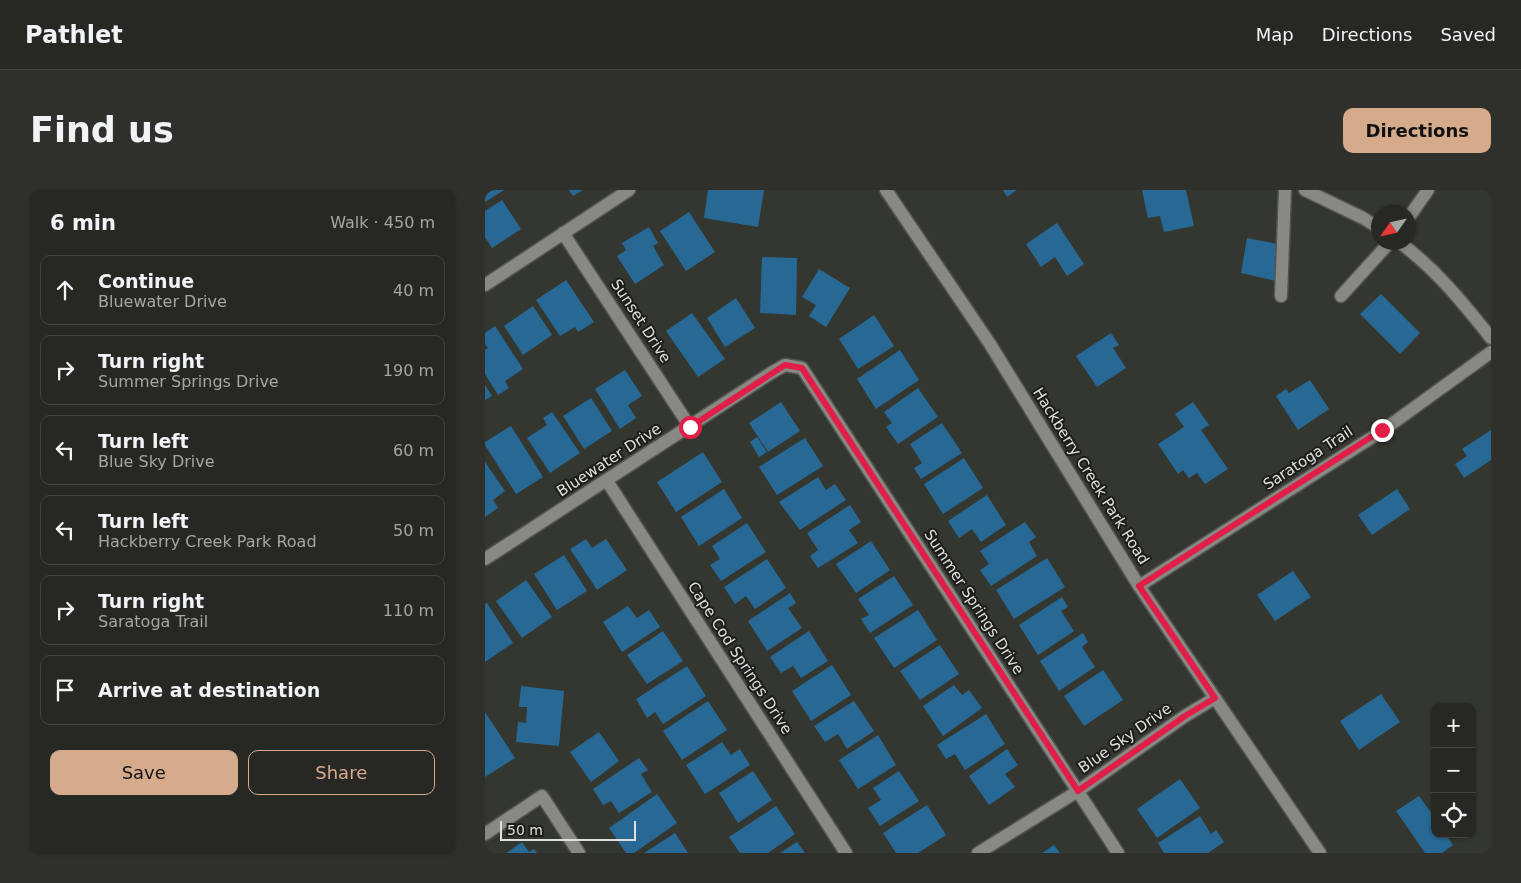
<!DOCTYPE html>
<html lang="en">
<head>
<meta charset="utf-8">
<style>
  :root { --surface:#272824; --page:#2f302c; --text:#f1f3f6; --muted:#a4a6a6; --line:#434441; --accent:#d6ab8b }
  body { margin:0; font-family:"DejaVu Sans",sans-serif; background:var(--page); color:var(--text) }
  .controls { position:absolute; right:15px; bottom:15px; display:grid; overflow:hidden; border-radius:10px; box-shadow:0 1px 4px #0004 }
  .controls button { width:45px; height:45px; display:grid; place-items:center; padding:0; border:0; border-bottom:1px solid var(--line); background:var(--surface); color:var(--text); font:25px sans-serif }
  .compass { position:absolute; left:886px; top:15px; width:45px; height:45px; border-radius:50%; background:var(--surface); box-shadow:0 1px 4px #0004; rotate:236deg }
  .scale { position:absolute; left:15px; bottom:12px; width:136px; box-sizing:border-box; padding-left:5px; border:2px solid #dfe0dd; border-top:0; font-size:14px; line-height:18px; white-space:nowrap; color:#dfe0dd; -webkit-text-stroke:4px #1c1d1a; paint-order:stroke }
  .stop { position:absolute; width:15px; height:15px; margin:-11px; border:4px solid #e11d48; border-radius:50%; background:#fff }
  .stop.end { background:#e11d48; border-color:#fff; box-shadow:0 1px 5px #0008 }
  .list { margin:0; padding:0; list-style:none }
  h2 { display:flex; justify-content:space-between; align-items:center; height:65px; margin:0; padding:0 20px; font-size:21px }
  h2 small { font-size:16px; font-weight:400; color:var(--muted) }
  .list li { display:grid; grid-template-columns:32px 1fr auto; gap:15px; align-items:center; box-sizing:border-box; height:70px; margin:0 10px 10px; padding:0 10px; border:1px solid var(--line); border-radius:10px }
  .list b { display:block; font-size:19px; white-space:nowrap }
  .list p { margin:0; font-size:16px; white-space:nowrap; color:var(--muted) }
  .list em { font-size:16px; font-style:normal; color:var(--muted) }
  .actions { display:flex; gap:10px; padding:15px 20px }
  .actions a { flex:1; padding:11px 0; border:1px solid var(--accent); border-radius:10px; text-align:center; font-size:18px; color:var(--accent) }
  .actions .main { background:var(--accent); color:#111 }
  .icon { flex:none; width:28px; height:28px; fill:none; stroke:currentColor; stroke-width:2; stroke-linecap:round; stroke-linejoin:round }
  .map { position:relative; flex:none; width:1006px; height:663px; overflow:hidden; border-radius:10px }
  header { display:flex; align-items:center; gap:30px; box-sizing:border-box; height:70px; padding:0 25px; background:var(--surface); border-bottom:1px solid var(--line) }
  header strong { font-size:24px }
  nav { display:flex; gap:28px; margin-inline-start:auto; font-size:18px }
  .intro { display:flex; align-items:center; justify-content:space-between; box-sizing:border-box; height:120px; padding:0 30px }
  h1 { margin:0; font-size:35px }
  .button { padding:12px 22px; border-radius:10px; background:var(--accent); color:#111; font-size:18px; font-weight:700 }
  main { display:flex; gap:30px; padding:0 30px }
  aside { flex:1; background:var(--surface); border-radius:10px; box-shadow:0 1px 4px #0004 }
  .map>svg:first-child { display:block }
  .building { fill:#276994 }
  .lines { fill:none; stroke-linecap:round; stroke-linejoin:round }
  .minor-casing { stroke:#53544f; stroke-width:15 }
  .minor { stroke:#878982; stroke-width:12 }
  .route { stroke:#e11d48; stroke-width:6 }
  .labels { text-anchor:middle; stroke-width:4; stroke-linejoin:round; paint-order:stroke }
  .street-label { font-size:15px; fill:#dfe0dd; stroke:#1c1d1a }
</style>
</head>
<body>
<header>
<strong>Pathlet</strong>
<nav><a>Map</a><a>Directions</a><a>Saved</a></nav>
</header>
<div class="intro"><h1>Find us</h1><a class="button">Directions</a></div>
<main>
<aside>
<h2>6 min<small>Walk · 450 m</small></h2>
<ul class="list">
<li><svg class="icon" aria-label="ahead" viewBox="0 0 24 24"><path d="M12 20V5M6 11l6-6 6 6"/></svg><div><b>Continue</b><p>Bluewater Drive</p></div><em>40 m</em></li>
<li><svg class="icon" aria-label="right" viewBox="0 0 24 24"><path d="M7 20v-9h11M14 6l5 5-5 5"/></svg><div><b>Turn right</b><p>Summer Springs Drive</p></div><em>190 m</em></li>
<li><svg class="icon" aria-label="left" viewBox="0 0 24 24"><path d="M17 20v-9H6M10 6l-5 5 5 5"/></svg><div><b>Turn left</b><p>Blue Sky Drive</p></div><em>60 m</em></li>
<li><svg class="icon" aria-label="left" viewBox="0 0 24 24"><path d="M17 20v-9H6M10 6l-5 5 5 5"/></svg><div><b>Turn left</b><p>Hackberry Creek Park Road</p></div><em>50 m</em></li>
<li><svg class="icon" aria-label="right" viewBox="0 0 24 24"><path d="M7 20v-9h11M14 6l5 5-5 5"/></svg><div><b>Turn right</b><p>Saratoga Trail</p></div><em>110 m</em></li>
<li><svg class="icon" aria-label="arrive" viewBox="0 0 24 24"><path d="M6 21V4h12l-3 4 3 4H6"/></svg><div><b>Arrive at destination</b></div></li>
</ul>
<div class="actions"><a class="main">Save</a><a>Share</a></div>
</aside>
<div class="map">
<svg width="1006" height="663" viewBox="0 0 1006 663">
  <rect width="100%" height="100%" fill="#343630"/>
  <g class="building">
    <path d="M 0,0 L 19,0 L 0,12 Z"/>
    <path d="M 84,0 L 98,0 L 88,6 Z"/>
    <path d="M 223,0 L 279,0 L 273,37 L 219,28 Z"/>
    <path d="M 518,0 L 532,0 L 522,7 Z"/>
    <path d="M 657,0 L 701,0 L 709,36 L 679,42 L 675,26 L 663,28 Z"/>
    <path d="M 17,10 L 36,39 L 7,58 L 0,47 L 0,21 Z"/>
    <path d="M 204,22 L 230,62 L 201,81 L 175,41 Z"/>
    <path d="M 572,33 L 599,74 L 582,86 L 570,67 L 556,77 L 541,54 Z"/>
    <path d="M 164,37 L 173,53 L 168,56 L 179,75 L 150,94 L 132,66 L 141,60 L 137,53 Z"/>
    <path d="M 762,48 L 798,55 L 791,91 L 756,83 Z"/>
    <path d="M 277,67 L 312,68 L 311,125 L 275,123 Z"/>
    <path d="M 334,79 L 365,98 L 341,137 L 324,126 L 331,115 L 317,107 Z"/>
    <path d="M 81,90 L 109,132 L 93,142 L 90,137 L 75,146 L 51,110 Z"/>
    <path d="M 896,104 L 935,143 L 915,164 L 875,124 Z"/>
    <path d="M 251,108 L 270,138 L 240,157 L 222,128 Z"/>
    <path d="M 48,116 L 67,145 L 38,165 L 19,136 Z"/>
    <path d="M 207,123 L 240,169 L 213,187 L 181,141 Z"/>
    <path d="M 389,125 L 409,156 L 373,179 L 354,149 Z"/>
    <path d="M 10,136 L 38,179 L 20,191 L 24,198 L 13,205 L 0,184 L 0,160 L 3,158 L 0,154 L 0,143 Z"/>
    <path d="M 626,143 L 634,155 L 628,158 L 641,178 L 612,197 L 591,166 Z"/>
    <path d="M 415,160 L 434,190 L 391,219 L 372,189 Z"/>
    <path d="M 140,180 L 157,206 L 143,215 L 151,228 L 135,239 L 110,199 Z"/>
    <path d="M 825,190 L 844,219 L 813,240 L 791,206 L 801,199 L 804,203 Z"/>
    <path d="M 0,195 L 7,206 L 0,210 Z"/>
    <path d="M 433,198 L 453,227 L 413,254 L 401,237 L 407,233 L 399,222 Z"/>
    <path d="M 106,208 L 127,241 L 99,259 L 78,226 Z"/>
    <path d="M 296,212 L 315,241 L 283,262 L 264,233 Z"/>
    <path d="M 708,212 L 724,235 L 716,240 L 743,279 L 720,294 L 712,283 L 704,288 L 698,280 L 693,284 L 673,254 L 699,237 L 690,224 Z"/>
    <path d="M 67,222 L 95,263 L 65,283 L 42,248 L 62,235 L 58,228 Z"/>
    <path d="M 457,233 L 477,263 L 436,289 L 429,278 L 437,273 L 425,254 Z"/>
    <path d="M 26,236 L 58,287 L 31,304 L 0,255 L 0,252 Z"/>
    <path d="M 1006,240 L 1006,270 L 979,288 L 970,274 L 982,266 L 977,259 Z"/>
    <path d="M 272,247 L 282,262 L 274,267 L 265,252 Z"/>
    <path d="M 320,248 L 338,276 L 292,305 L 274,277 Z"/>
    <path d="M 218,262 L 237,292 L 191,322 L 172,292 Z"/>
    <path d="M 479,268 L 498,298 L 458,324 L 439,294 Z"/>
    <path d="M 0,272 L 20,301 L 8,310 L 13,318 L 0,327 Z"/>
    <path d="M 333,287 L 341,300 L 350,294 L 361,310 L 315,340 L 294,312 Z"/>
    <path d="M 239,299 L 257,328 L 214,356 L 196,327 Z"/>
    <path d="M 912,299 L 925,319 L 887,345 L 873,325 Z"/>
    <path d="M 502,305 L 521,335 L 496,352 L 487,339 L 474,348 L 463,331 Z"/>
    <path d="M 365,315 L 376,332 L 364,340 L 373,353 L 333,378 L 325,366 L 333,360 L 322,343 Z"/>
    <path d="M 540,332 L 551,347 L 544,352 L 552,366 L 506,396 L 495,380 L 504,374 L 495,361 Z"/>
    <path d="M 262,333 L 281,362 L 236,391 L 225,375 L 235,369 L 227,356 Z"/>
    <path d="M 101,349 L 107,358 L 121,349 L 142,380 L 112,400 L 85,359 Z"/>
    <path d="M 386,351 L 405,380 L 371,403 L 351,374 Z"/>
    <path d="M 79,365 L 102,401 L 72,420 L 49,384 Z"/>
    <path d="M 562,368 L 580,397 L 529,429 L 511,400 Z"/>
    <path d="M 282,369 L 301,398 L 270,419 L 261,406 L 250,414 L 239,397 Z"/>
    <path d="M 808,381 L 826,407 L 790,431 L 772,405 Z"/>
    <path d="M 409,386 L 428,415 L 385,443 L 376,429 L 384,425 L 373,409 Z"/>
    <path d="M 41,390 L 67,427 L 37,448 L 11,411 Z"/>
    <path d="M 305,403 L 311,413 L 303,418 L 317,438 L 282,461 L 263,431 Z"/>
    <path d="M 577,407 L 583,417 L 576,421 L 589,441 L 553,465 L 534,435 Z"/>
    <path d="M 2,413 L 28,453 L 0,472 L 0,414 Z"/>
    <path d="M 143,416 L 152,428 L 164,420 L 175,437 L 137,462 L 118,432 Z"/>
    <path d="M 433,420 L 452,450 L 409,478 L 389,448 Z"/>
    <path d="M 178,441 L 198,471 L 162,494 L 142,465 Z"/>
    <path d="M 324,441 L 343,471 L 316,488 L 308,476 L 296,483 L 285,467 Z"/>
    <path d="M 598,443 L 603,452 L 597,457 L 610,477 L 574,501 L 555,471 Z"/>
    <path d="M 455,455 L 474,484 L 435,510 L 415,481 Z"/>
    <path d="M 347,475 L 366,505 L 326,531 L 307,501 Z"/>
    <path d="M 202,476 L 221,506 L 178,534 L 170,522 L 162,528 L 151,509 Z"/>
    <path d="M 618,480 L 638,510 L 599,536 L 579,506 Z"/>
    <path d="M 469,495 L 477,505 L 484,500 L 497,518 L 458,546 L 438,516 Z"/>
    <path d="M 36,496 L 79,501 L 74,556 L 31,552 L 33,532 L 41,533 L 42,517 L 34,517 Z"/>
    <path d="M 896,504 L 915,532 L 874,560 L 855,531 Z"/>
    <path d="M 223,511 L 242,540 L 197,570 L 178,541 Z"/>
    <path d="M 369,511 L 389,541 L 362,559 L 353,544 L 340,552 L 329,536 Z"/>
    <path d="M 0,522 L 30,568 L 0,587 Z"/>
    <path d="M 501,524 L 520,554 L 480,580 L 470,564 L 461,569 L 452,555 Z"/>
    <path d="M 114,542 L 134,571 L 106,592 L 85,562 Z"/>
    <path d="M 393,545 L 411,575 L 373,599 L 354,570 Z"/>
    <path d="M 237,552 L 246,565 L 255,559 L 265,575 L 220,604 L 201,575 Z"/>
    <path d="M 522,559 L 533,575 L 520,584 L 530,597 L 504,615 L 484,586 Z"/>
    <path d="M 154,568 L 163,580 L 156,584 L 167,602 L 134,623 L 126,611 L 118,615 L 108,599 Z"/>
    <path d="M 268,581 L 287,610 L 253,633 L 234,603 Z"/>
    <path d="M 414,581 L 434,611 L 395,636 L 383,618 L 396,610 L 388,598 Z"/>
    <path d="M 695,589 L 715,618 L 672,648 L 652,619 Z"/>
    <path d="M 172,604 L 192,633 L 149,663 L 141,663 L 124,638 Z"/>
    <path d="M 934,606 L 950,628 L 950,644 L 960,644 L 968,655 L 957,663 L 940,663 L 911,621 Z"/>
    <path d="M 442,615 L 461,645 L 433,663 L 411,663 L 398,643 Z"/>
    <path d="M 291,616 L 310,644 L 283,663 L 255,663 L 244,647 Z"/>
    <path d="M 715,626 L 726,644 L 731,640 L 739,652 L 723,663 L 679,663 L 673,653 Z"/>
    <path d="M 190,643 L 203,663 L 159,663 Z"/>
    <path d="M 37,652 L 44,662 L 49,659 L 52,663 L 21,663 Z"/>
    <path d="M 312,652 L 320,663 L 295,663 Z"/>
    <path d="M 569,655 L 575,663 L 557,663 Z"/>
  </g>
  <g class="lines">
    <defs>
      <g id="minor">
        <path d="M 401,0 L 505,154 L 654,396 L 835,663"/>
        <path d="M 820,0 L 878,28 L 894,38"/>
        <path d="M 924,27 L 943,0"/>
        <path d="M 78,43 L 205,237"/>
        <path d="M 914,52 C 950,78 979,114 1006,148"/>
        <path d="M 0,95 L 144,0"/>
        <path d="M 796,106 L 800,0"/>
        <path d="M 856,106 L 905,52"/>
        <path d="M 122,291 L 361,663"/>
        <path d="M 0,369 L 286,183 L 300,175 L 317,178 L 633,663"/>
        <path d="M 654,396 L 897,241 L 1006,162"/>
        <path d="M 0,644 L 57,606 L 94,663"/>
        <path d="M 493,663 L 593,601 L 700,526 L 730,508"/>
      </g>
    </defs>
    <use href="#minor" class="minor-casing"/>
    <use href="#minor" class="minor"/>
  </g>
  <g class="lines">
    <path class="route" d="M 205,237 L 300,175 L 317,178 L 593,601 L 700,526 L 730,508 L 654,396 L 897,240"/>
  </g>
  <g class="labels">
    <g class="street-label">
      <text transform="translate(156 131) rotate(57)" y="5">Sunset Drive</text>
      <text transform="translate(823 268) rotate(-33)" y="5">Saratoga Trail</text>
      <text transform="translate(124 270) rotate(-33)" y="5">Bluewater Drive</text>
      <text transform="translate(606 286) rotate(58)" y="5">Hackberry Creek Park Road</text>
      <text transform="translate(489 412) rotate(57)" y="5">Summer Springs Drive</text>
      <text transform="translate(255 468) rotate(57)" y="5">Cape Cod Springs Drive</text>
      <text transform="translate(640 548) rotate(-35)" y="5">Blue Sky Drive</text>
    </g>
  </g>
</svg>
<div class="controls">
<button>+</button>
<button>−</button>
<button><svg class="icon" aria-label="locate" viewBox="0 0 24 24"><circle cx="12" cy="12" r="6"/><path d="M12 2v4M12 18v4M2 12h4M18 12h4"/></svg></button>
</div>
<svg class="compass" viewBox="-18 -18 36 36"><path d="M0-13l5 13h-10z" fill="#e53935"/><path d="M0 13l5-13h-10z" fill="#a4a6a6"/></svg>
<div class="scale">50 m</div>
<div class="stop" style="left:205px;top:237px"></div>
<div class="stop end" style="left:897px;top:240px"></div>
</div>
</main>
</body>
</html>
